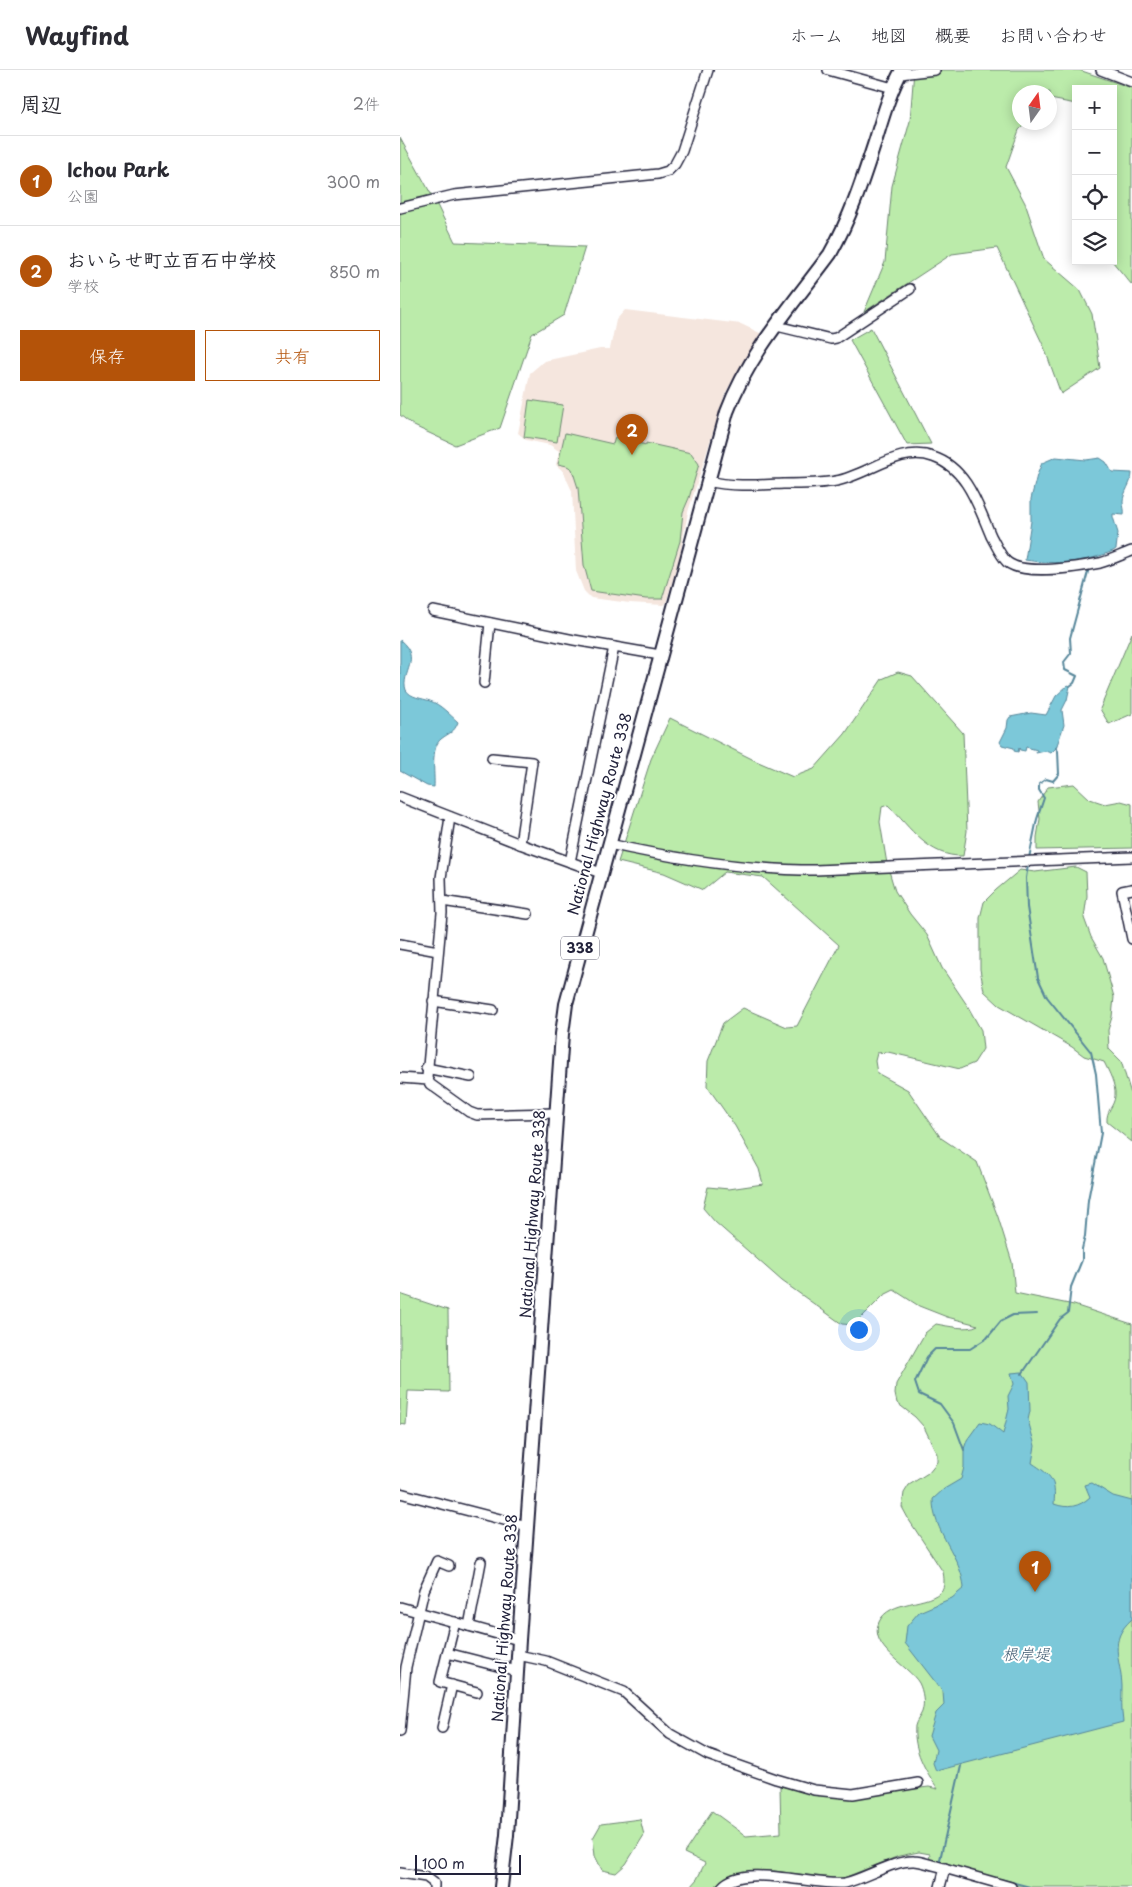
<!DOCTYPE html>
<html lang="ja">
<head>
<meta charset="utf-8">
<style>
  :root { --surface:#fff; --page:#f2f2f3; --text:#2b2b33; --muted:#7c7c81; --line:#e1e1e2; --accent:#b45309 }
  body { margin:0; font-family:"Playpen Sans","Klee One",sans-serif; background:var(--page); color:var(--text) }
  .controls { position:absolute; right:15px; top:15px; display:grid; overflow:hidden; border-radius:0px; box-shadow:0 2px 12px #0003 }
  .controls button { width:45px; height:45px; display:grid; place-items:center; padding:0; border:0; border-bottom:1px solid var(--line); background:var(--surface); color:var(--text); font:25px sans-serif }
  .compass { position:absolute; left:612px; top:15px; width:45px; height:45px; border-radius:50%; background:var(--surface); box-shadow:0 2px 12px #0003; rotate:14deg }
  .scale { position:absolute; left:15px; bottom:12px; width:106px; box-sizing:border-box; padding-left:5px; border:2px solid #22223b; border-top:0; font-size:14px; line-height:18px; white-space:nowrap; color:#22223b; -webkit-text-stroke:4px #fff; paint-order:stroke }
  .you { position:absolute; left:458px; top:1259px; width:18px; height:18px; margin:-12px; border:4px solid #fff; border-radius:50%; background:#1a73e8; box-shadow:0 0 0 8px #1a73e833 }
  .badge { display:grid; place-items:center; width:32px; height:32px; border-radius:50%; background:var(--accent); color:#fff; font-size:16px; font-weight:700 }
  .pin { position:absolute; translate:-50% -41px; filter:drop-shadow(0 1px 2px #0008) }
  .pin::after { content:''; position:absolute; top:26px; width:18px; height:15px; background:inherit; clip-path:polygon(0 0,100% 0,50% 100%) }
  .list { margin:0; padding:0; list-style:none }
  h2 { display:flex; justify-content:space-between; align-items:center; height:65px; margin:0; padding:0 20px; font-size:21px }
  h2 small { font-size:16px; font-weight:400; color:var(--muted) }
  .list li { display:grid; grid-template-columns:32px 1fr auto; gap:15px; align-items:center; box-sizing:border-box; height:90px; padding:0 20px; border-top:1px solid var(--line) }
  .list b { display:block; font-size:19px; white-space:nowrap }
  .list p { margin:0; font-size:16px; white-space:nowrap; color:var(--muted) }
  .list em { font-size:16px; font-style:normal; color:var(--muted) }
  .actions { display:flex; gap:10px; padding:15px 20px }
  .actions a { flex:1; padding:11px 0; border:1px solid var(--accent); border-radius:0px; text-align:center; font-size:18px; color:var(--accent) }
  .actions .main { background:var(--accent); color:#fff }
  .icon { flex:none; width:28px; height:28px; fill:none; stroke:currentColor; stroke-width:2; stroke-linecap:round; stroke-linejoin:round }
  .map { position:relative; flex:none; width:732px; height:1817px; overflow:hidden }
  header { display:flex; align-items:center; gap:30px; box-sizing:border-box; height:70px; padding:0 25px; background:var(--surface); border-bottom:1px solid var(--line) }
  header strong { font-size:24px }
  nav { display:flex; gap:28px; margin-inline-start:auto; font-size:18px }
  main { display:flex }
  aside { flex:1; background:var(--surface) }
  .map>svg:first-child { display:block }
  .built { fill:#f5e6de }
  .green { fill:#bbebaa; stroke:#6e8672 }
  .water { fill:#7bc8d9; stroke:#57869a }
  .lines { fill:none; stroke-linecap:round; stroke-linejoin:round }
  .stream { stroke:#57869a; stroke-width:2 }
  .minor-casing { stroke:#22223b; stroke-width:12 }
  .highway-casing { stroke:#22223b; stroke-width:16 }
  .minor { stroke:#fff; stroke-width:9 }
  .highway { stroke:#fff; stroke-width:12 }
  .labels { text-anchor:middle; stroke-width:4; stroke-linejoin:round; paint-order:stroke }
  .shield { fill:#fff; stroke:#646476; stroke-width:1 }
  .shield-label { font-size:14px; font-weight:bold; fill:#22223b }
  .street-label { font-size:15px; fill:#22223b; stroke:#fff }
  .water-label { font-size:16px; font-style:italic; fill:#415c72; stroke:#fff }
</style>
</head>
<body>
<header>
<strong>Wayfind</strong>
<nav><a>ホーム</a><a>地図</a><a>概要</a><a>お問い合わせ</a></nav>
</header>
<main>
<aside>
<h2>周辺<small>2件</small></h2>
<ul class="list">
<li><span class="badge">1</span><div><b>Ichou Park</b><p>公園</p></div><em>300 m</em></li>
<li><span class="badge">2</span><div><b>おいらせ町立百石中学校</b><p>学校</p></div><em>850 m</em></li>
</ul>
<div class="actions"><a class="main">保存</a><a>共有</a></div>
</aside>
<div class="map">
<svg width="732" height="1817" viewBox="0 0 732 1817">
  <rect width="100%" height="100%" fill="#fff"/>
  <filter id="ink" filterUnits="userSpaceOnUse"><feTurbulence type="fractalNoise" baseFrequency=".02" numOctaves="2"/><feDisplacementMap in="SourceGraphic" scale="10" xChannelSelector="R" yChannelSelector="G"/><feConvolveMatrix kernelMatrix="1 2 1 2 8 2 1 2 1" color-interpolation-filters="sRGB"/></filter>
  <g filter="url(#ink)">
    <path class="built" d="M 225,240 L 341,254 L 362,264 L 340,297 L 325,324 L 288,442 L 280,485 L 266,533 L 263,535 L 230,533 L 191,528 L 184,521 L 176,501 L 172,421 L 163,401 L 156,395 L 159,381 L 150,375 L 126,370 L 118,363 L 130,303 L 144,291 L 200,279 L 210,279 L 216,250 Z"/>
    <g class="green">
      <path d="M 514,0 L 679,0 L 732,18 L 732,215 L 712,191 L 713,191 L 713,19 L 676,19 L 676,34 L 650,29 L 650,22 L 620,22 L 620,52 L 626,53 L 619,60 L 606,97 L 625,133 L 644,189 L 680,220 L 692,244 L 700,298 L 661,324 L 644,277 L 597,178 L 552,184 L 464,242 L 485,192 L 492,116 L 510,51 Z"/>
      <path d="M 0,68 L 36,133 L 55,172 L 185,177 L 164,245 L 132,264 L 100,358 L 55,375 L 14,356 L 0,345 Z"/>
      <path d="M 471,258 L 531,374 L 507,375 L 450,270 Z"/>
      <path d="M 129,330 L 163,335 L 157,372 L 124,367 Z"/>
      <path d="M 165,363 L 213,374 L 215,367 L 246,375 L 246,373 L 291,383 L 299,394 L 289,428 L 283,442 L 280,471 L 262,529 L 246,529 L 191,521 L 184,495 L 178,418 L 172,399 L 167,396 L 158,394 Z"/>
      <path d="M 732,563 L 732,644 L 709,654 L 700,639 Z"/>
      <path d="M 498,602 L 512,606 L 563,663 L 567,761 L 563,786 C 528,787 511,758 488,735 L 482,737 L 480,752 L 487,794 L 495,821 L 510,844 L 527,865 L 542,898 L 567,935 L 581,960 L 583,979 L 574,993 L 560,999 L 488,982 L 477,983 L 475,991 L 477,1003 L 508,1020 L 541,1068 L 577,1092 L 598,1147 L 612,1192 L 615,1223 L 674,1235 L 732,1254 L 732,1817 L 621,1817 L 529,1792 L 530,1784 L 519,1782 L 499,1786 L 441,1809 L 374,1801 L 349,1802 L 330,1806 L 315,1817 L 290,1817 L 297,1809 L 305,1793 L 284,1783 L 312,1741 L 346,1766 L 381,1763 L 380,1716 L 412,1722 L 496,1721 L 529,1717 L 538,1719 C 525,1700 513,1680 515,1656 C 516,1651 520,1647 522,1642 C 525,1633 523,1621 519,1613 C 509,1596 468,1577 479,1552 C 489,1529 530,1536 542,1520 C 545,1515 544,1507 543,1502 L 509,1450 L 502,1437 L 504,1423 L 509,1415 L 528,1403 L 537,1392 L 537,1384 L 524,1357 L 515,1347 L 497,1333 L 495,1324 L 496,1314 L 525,1263 L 536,1254 C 548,1256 568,1261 578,1255 L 547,1247 L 519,1236 L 494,1220 L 484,1225 L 454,1255 L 442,1254 L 382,1211 L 315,1152 L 303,1138 L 308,1117 L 329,1119 L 363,1114 L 359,1099 L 335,1056 L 307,1016 L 308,991 L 323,953 L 343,938 L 387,957 L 397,956 L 439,875 L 363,807 L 325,802 L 303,820 L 264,803 L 218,792 L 251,689 L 270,648 L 356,691 L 393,707 L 414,699 L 445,664 L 482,609 Z"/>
      <path d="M 674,714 L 690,729 L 705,734 L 721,731 L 732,734 L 732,778 L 637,780 L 637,767 L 640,749 L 638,732 L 648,717 Z"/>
      <path d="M 676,797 L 686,802 L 687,826 L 684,848 L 691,867 L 703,888 L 714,927 L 712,947 L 708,960 L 709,979 L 721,991 L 732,1027 L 732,1072 L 707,1052 C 706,1040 714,1037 715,1026 C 716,1015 709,1002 704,992 L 684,986 L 672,977 L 599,935 L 584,921 L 580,899 L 580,848 L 584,832 L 596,820 L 620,800 L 635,802 Z"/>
      <path d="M 0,1224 L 48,1240 L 49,1322 L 8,1321 L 6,1355 L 0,1354 Z"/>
      <path d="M 240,1749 L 244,1765 L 226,1794 L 216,1803 L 202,1800 L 195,1786 L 193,1768 L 201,1754 Z"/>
    </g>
    <g class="water">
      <path d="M 656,387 L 686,390 L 700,388 L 706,392 L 712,402 L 732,403 C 732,413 723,422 723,432 C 723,437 725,440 724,445 L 713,444 L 713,447 L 718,463 L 716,479 L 713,481 C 685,493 655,495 625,490 L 631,451 L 631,429 L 637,405 L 642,393 Z"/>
      <path d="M 0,570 C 23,589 0,603 6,620 C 11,628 22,628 30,631 C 40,634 50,645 58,652 C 54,663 50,662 41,669 C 30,678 35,703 34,717 L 27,716 L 0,701 Z"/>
      <path d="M 668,615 L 670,616 L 667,630 L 662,640 L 664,655 L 656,678 L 651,683 L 645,681 L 636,683 L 637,680 L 626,677 L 625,681 L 620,680 L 619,678 L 618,682 L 614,681 L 614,678 L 602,675 L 600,672 L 607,658 L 608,650 L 610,647 L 631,643 L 646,645 L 656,626 Z"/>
      <path d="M 622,1302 L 629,1312 L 630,1341 L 628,1350 L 635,1376 L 632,1393 C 652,1406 656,1410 654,1434 C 668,1439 679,1437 690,1427 L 685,1415 L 692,1413 L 713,1426 L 732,1431 L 732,1549 C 707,1571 721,1589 722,1616 C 722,1628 721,1639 723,1652 L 536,1701 L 533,1693 L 536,1680 L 529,1666 L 536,1643 L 544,1635 L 543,1622 L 505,1573 L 507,1556 L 519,1542 L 552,1528 L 564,1518 C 562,1487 532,1461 533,1429 L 544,1419 L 561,1409 L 564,1397 L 564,1379 L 567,1370 L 580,1352 L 590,1354 L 603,1364 L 609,1339 L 608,1326 L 614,1314 L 611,1303 Z"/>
    </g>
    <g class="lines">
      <g class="stream">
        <path d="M 670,616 L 674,613 L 677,606 L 665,600 L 664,592 L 671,583 L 670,568 L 689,498"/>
        <path d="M 629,788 L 637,749 L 644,728 L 639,720 L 639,714 L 646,709 L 653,711 L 659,704 L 658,681 L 656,678"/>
        <path d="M 622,1304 L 660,1249 L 668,1243 L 671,1217 L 682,1190 L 682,1179 L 685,1166 L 688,1130 L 701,1063 L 696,1004 L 691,982 L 647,927 L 638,908 L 627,837 L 626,808 L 628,795"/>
        <path d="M 564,1380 L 554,1353 L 540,1334 L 519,1324 L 515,1312 L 527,1287 L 535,1279 L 570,1279 L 587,1268 L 601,1251 L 613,1245 L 637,1244"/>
        <path d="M 539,1794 L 561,1696"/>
        <path d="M 600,1809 L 630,1817"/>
      </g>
      <defs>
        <g id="minor">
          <path d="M 428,0 L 493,18"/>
          <path d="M 701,0 L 732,12"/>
          <path d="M 500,4 L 535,0"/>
          <path d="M 0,138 L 54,125 L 258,104 L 268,101 L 275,94 L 282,81 L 308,0"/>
          <path d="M 377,256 L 431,269 L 436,268 L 510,219"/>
          <path d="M 308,411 C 333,417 358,415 383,414 C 401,414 419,414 436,411 C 468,405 500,375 533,387 C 567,398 578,436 591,466 C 596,475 600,485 607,492 C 624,506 679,497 700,493 C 711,490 721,485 732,481"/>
          <path d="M 33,541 L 174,570 L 260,585"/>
          <path d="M 84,613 L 90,553"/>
          <path d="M 92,688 L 132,692 L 120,774"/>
          <path d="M 0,727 L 120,774 L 201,803"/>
          <path d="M 50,747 L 41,808 L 42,843 L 27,1007 L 30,1014 L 69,1042 L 77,1045 L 156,1043"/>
          <path d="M 209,774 C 276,789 346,800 415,800 L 732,787"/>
          <path d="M 170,792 L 214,577"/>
          <path d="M 732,819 L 722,821 L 732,869"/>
          <path d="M 42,831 L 128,844"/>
          <path d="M 0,874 L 38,881"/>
          <path d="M 33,931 L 93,940"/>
          <path d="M 26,998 L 71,1007"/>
          <path d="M 0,1008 L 28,1010"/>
          <path d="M 0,1423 L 127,1456"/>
          <path d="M 0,1537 L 119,1570"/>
          <path d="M 55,1552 L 40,1612 L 77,1622"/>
          <path d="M 69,1556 L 81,1492"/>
          <path d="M 47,1583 L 117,1601"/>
          <path d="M 118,1585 L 146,1591 L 224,1622 L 270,1664 L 308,1685 L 376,1709 L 414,1720 L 453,1724 L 518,1713"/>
          <path d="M 42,1658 L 52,1615"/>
          <path d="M 0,1661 L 6,1597 L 24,1520 L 37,1491 L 49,1496"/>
          <path d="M 0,1803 L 26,1807 L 34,1813 L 34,1817"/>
          <path d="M 322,1817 C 343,1792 415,1817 445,1813 C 466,1808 494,1790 514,1791 C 522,1791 530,1795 537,1796 C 562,1803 586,1810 611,1817"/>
          <path d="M 540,1817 L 545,1798"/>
        </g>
        <path id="highway" d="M 101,1817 L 107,1765 L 119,1570 L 162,964 L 166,934 L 327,342 C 349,283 393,234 430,184 C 451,147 463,109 476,69 C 483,46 490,21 502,0"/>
      </defs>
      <use href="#minor" class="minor-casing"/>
      <use href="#highway" class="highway-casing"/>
      <use href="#minor" class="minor"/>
      <use href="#highway" class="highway"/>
    </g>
  </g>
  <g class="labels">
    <rect class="shield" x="161" y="866.5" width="38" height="23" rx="4"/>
    <g class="shield-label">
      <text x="180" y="883">338</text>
    </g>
    <g class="street-label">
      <text transform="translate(200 744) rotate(-75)" y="5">National Highway Route 338</text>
      <text transform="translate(133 1144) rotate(-86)" y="5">National Highway Route 338</text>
      <text transform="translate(105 1548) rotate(-86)" y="5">National Highway Route 338</text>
    </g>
    <g class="water-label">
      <text x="626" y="1590">根岸堤</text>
    </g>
  </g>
</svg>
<div class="controls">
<button>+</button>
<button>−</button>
<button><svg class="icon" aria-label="locate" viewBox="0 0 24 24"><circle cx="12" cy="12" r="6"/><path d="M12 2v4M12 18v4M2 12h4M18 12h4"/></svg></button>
<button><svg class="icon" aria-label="layers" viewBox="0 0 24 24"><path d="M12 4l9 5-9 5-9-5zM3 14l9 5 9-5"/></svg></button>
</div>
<svg class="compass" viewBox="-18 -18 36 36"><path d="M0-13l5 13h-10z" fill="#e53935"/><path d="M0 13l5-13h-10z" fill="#7c7c81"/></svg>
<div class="scale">100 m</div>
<div class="you"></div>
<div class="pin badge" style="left:635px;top:1522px">1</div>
<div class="pin badge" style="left:232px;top:385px">2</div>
</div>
</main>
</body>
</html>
